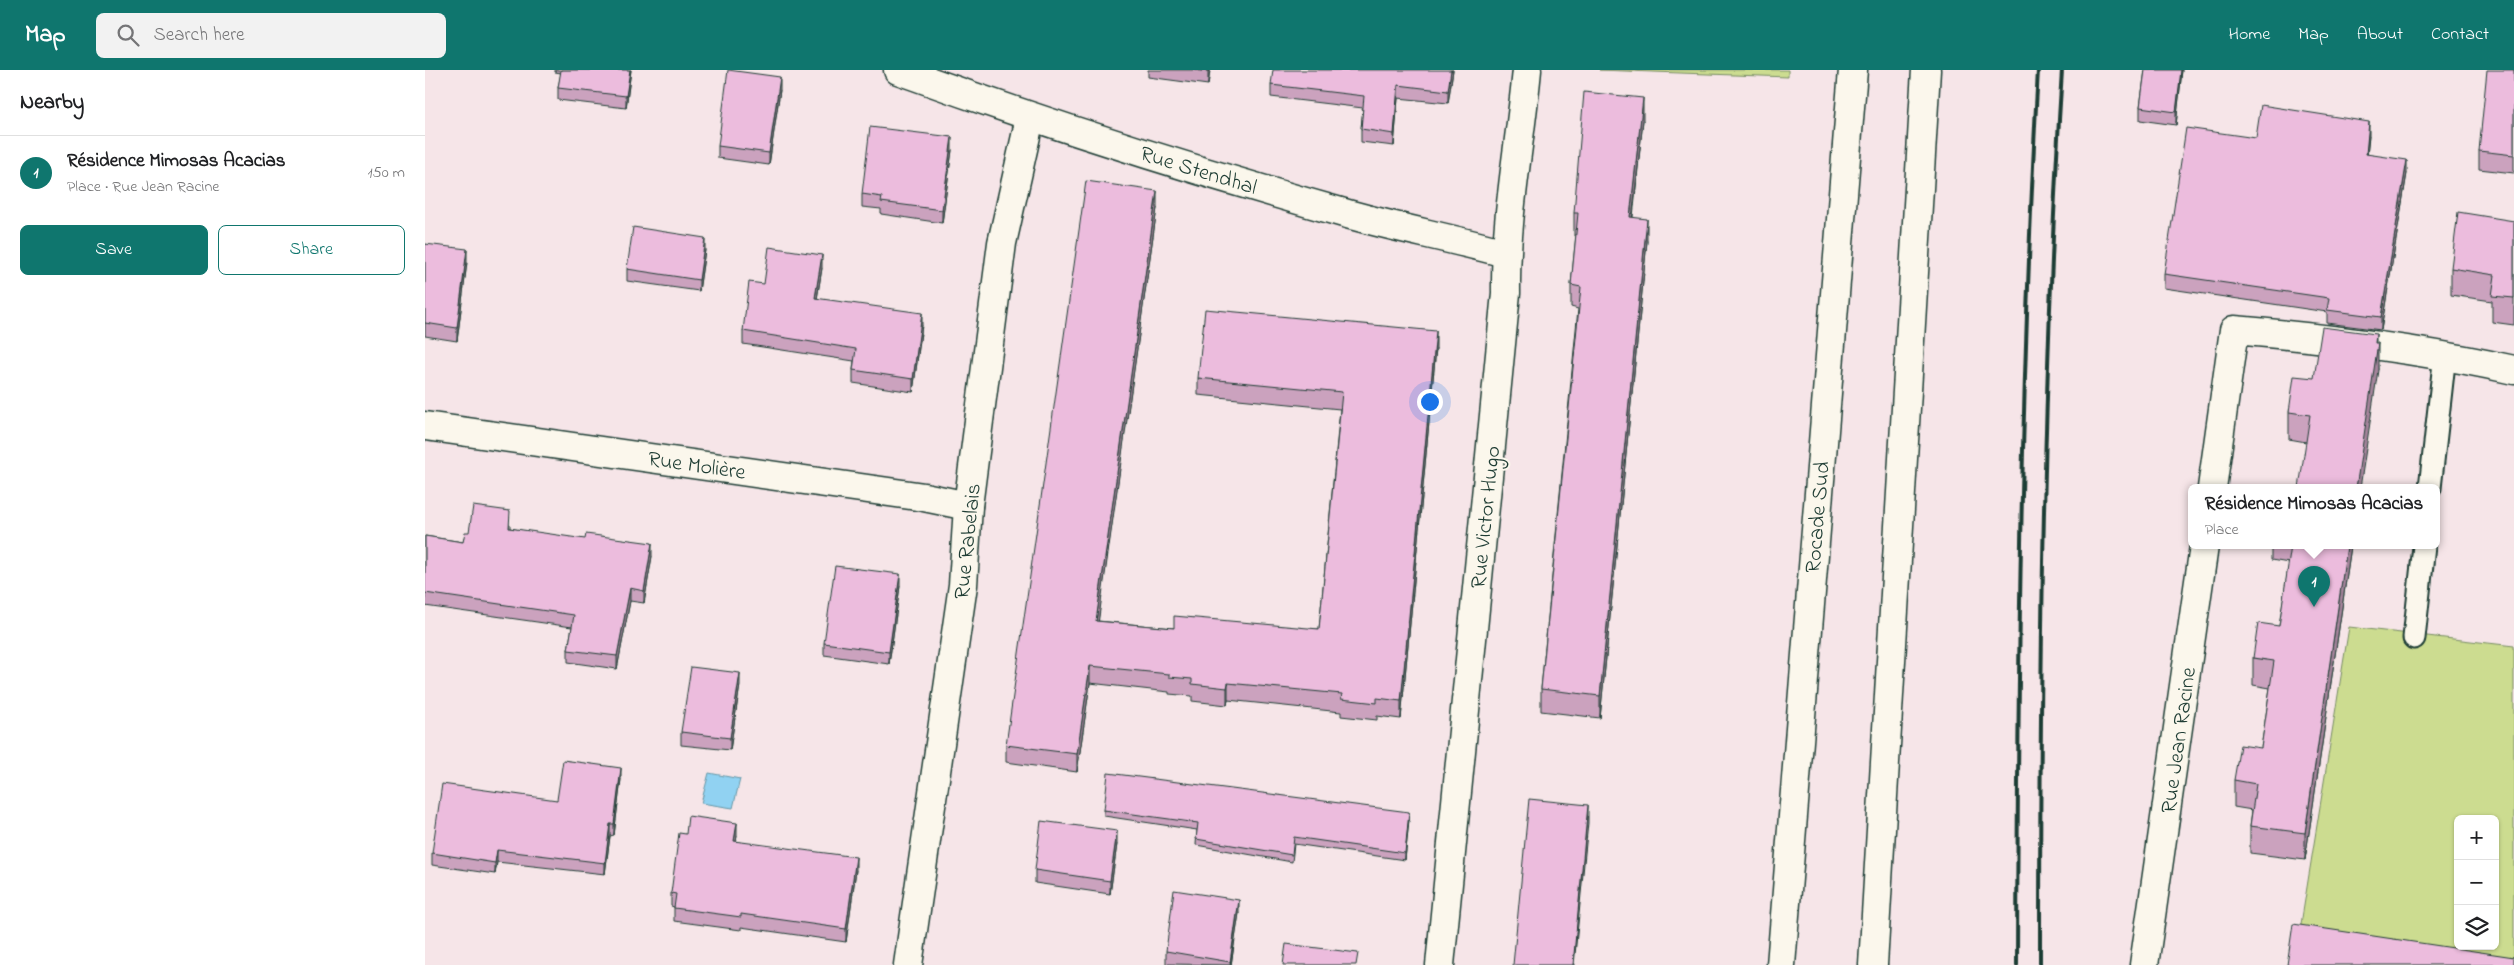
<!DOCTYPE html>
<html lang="en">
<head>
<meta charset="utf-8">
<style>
  :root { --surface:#fff; --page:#f2f2f2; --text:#202124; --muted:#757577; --line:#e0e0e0; --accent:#0f766e }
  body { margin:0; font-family:"Indie Flower",sans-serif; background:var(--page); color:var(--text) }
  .controls { position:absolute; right:15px; bottom:15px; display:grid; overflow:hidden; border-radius:8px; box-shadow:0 1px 4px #0004 }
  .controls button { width:45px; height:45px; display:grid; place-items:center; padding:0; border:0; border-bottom:1px solid var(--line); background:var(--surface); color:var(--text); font:25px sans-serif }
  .you { position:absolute; left:1004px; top:331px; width:18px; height:18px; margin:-12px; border:4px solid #fff; border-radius:50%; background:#1a73e8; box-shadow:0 0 0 8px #1a73e833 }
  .badge { display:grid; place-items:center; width:32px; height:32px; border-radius:50%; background:var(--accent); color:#fff; font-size:16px; font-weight:700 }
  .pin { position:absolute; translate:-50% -41px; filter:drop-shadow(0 1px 2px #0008) }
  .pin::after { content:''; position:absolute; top:26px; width:18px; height:15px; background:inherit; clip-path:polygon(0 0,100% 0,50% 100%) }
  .popup { position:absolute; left:1763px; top:414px; width:252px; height:65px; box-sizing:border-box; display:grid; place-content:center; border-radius:8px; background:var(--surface); filter:drop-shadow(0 1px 4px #0005); font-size:16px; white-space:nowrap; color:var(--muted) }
  .popup b { font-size:19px; color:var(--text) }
  .popup::after { content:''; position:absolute; left:50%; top:100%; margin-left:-10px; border:10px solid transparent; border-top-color:var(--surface) }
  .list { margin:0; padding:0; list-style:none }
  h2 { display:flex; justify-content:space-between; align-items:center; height:65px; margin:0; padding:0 20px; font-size:21px }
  h2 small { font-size:16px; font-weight:400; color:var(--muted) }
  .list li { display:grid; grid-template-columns:32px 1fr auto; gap:15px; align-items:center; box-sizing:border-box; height:75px; padding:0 20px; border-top:1px solid var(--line) }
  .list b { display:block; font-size:19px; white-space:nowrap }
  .list p { margin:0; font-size:16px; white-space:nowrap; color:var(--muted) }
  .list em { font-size:16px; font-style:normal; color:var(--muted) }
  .actions { display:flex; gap:10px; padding:15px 20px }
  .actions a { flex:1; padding:11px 0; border:1px solid var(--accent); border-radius:8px; text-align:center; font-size:18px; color:var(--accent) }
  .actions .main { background:var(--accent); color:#fff }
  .icon { flex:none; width:28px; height:28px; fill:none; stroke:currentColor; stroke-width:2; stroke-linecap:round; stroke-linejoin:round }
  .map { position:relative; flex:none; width:2089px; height:895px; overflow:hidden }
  header { display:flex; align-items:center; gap:30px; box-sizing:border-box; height:70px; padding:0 25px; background:var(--accent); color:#fff }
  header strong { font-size:24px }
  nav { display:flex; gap:28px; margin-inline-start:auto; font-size:18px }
  .search { width:350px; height:45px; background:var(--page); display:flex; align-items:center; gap:12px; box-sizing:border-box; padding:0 18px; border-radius:8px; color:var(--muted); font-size:19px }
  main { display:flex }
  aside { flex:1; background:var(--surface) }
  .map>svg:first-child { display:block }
  .green { fill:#ccdc90; stroke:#768c62; fill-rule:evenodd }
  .water { fill:#91d2f2; stroke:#6396a6 }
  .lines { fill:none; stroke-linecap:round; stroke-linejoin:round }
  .lane-casing { stroke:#1f3d34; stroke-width:25 }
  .street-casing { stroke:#1f3d34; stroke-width:31 }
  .highway-casing { stroke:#1f3d34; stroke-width:31 }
  .lane { stroke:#fbf7ec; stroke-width:21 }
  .street { stroke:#fbf7ec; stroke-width:28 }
  .highway { stroke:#fbf7ec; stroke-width:28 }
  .rail { stroke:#1f3d34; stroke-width:4 }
  .wall { fill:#cba2be; stroke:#1f3d34 }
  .shaded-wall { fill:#a5849b; stroke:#1f3d34 }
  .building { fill:#ecbcdd; stroke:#1f3d34 }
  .labels { text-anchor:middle; stroke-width:4; stroke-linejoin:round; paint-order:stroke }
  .street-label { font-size:22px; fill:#1f3d34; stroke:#fbf7ec }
</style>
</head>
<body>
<header>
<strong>Map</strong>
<div class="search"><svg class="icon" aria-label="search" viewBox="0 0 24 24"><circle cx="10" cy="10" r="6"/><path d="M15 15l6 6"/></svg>Search here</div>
<nav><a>Home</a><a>Map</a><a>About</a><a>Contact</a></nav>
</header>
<main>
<aside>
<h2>Nearby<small></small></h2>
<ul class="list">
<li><span class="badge">1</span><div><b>Résidence Mimosas Acacias</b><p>Place · Rue Jean Racine</p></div><em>150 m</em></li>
</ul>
<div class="actions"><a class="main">Save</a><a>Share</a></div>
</aside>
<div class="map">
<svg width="2089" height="895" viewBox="0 0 2089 895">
  <rect width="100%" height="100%" fill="#f6e5e8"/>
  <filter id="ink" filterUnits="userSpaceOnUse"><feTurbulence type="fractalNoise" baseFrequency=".02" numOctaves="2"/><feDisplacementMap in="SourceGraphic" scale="10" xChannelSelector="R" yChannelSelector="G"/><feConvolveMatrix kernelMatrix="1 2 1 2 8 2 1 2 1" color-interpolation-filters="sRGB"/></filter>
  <g filter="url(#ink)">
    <g class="green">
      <path d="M 1174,0 L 1363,0 L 1363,7 Z"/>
      <path d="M 1924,557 L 2089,576 L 2089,895 L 1872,879 ZM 2033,749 L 2070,749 L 2070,876 L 2033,876 Z"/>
    </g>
    <path class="water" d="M 284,703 L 315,709 L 308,738 L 276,733 Z"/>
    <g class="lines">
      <defs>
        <g id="lane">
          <path d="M 2005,418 L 2020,284"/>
          <path d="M 1989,568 L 1999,476"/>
        </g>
        <g id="street">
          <path d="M 473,0 C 622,54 774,102 926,145 C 977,159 1029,169 1080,183"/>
          <path d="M 0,356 L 499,427 L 543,436"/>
          <path d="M 1787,418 L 1809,260 C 1904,268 1997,279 2089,300"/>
          <path d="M 483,895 L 538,515 L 543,436 L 577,173 L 605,48"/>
          <path d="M 1015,895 L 1081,223 C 1080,148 1095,75 1102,0"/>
          <path d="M 1719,895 L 1779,476"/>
        </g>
        <g id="highway">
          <path d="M 1356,895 L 1428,0"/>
          <path d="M 1448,895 L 1501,0"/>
        </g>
      </defs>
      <use href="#lane" class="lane-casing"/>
      <use href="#street" class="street-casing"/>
      <use href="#highway" class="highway-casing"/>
      <use href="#lane" class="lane"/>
      <use href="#street" class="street"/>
      <use href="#highway" class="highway"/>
      <g class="rail">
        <path d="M 1592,895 C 1593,597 1596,298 1613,0"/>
        <path d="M 1615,895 C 1615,597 1618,298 1637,0"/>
      </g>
    </g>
    <g class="wall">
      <path d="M 130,0 L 206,0 L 201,38 L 133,30 L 133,18 L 136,3 L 130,2 Z"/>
      <path d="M 723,0 L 785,0 L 783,15 L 723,7 Z"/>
      <path d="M 1028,0 L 1023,33 L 973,28 L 969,76 L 936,72 L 936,59 L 938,38 L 846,27 L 846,15 Z"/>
      <path d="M 1720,0 L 1757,0 L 1751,55 L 1715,50 L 1715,37 Z"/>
      <path d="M 2089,0 L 2089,103 L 2054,99 L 2054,81 Z"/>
      <path d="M 355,20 L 344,95 L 293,88 L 293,76 Z"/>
      <path d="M 1218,50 L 1208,147 L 1222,171 L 1175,648 L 1116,641 L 1116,619 L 1153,239 L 1146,237 L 1146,215 L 1151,165 L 1149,165 L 1149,143 Z"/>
      <path d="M 1944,66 L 1942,84 L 1982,103 L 1956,260 L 1902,253 L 1902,242 L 1739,218 L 1739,204 L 1831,68 Z"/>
      <path d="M 527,80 L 517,153 L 456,144 L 456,139 L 437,137 L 437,124 Z"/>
      <path d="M 732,138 L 673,551 L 749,558 L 894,559 L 915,339 L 773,325 L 773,308 L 1011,278 L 976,649 L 952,646 L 952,650 L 916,646 L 916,642 L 803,630 L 802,635 L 767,631 L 767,626 L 744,624 L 744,622 L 665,613 L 652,702 L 581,692 L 581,675 Z"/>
      <path d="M 2089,151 L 2089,255 L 2067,252 L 2067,231 L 2026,225 L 2026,198 Z"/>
      <path d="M 0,174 L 42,192 L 32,271 L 0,266 Z"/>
      <path d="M 280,180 L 274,221 L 202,211 L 202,199 Z"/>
      <path d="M 397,198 L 392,229 L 497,255 L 488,322 L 428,313 L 428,300 L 429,291 L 318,274 L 318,261 L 339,214 Z"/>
      <path d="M 1951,273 L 1953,300 L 1881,372 L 1864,369 L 1864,342 L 1889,308 Z"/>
      <path d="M 85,454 L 85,458 L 227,486 L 219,533 L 205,531 L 192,599 L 143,592 L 143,580 L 147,557 L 0,536 L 0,466 L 38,472 L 44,462 Z"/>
      <path d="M 1846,476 L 1926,476 L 1880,790 L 1825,783 L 1825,756 L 1827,740 L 1809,737 L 1809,710 L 1836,678 L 1845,618 L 1828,615 L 1828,588 L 1854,556 L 1864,493 L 1846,490 Z"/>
      <path d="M 475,516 L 464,594 L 399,585 L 399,573 Z"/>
      <path d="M 315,615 L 305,680 L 256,675 L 256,662 Z"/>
      <path d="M 196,709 L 189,765 L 185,766 L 180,804 L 72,792 L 70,804 L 7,795 L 7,783 L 132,730 Z"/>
      <path d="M 679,740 L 984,749 L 980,790 L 869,774 L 867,792 L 771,775 L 772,760 L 679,746 Z"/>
      <path d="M 261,764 L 312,766 L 311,771 L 431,800 L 421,872 L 316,857 L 316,860 L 249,851 L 249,837 L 246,836 L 246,823 Z"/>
      <path d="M 692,774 L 685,824 L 610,813 L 610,800 Z"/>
      <path d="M 814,843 L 806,895 L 741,894 L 741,881 Z"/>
    </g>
    <g class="shaded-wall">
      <path d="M 205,0 L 206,0 L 201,38 L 201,26 Z"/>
      <path d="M 783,0 L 785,0 L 783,15 Z"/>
      <path d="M 1026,0 L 1028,0 L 1023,33 L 1023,21 Z"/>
      <path d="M 1756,0 L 1757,0 L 1751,55 L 1751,42 Z"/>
      <path d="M 355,7 L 355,20 L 344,95 L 344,83 Z"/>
      <path d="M 973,15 L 973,28 L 969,76 L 969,64 Z"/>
      <path d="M 1218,28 L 1218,50 L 1205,169 L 1205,147 Z"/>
      <path d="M 1944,52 L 1944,66 L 1941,98 L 1941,84 Z"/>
      <path d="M 527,67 L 527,80 L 517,153 L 517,140 Z"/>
      <path d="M 1982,90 L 1982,103 L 1956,260 L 1956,247 Z"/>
      <path d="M 732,121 L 732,138 L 671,568 L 671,551 Z"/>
      <path d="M 1222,149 L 1222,171 L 1175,648 L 1175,626 Z"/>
      <path d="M 280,168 L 280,180 L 274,221 L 274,210 Z"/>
      <path d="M 42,179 L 42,192 L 32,271 L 32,258 Z"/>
      <path d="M 397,185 L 397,198 L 390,241 L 390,228 Z"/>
      <path d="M 497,243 L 497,255 L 488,322 L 488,309 Z"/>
      <path d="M 1011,261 L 1011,278 L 976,649 L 976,631 Z"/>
      <path d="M 1951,264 L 1951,281 L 1953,273 L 1953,300 L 1935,418 L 1931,418 Z"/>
      <path d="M 227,473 L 227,486 L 219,533 L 219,521 Z"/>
      <path d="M 1922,476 L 1926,476 L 1880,790 L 1880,763 Z"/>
      <path d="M 475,504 L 475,516 L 464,594 L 464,582 Z"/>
      <path d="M 205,518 L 205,531 L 192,599 L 192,586 Z"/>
      <path d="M 665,596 L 665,613 L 652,702 L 652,684 Z"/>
      <path d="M 315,603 L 315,615 L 305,680 L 305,668 Z"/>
      <path d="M 803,613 L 803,630 L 802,635 L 802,618 Z"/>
      <path d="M 196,698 L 196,709 L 189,765 L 189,754 Z"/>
      <path d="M 1163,735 L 1163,753 L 1149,895 L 1148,895 Z"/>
      <path d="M 984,742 L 984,749 L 980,790 L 980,783 Z"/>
      <path d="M 312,753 L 312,766 L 309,783 L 309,771 Z"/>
      <path d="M 185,754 L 185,766 L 180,804 L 180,793 Z"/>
      <path d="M 692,761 L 692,774 L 685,824 L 685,811 Z"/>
      <path d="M 72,780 L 72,792 L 70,804 L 70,793 Z"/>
      <path d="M 431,787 L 431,800 L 421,872 L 421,859 Z"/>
      <path d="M 814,830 L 814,843 L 806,895 L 805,895 Z"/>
    </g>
    <g class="building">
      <path d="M 136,0 L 205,0 L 201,26 L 133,18 Z"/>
      <path d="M 303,0 L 355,7 L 344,83 L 293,76 Z"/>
      <path d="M 769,0 L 783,0 L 783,2 Z"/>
      <path d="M 848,0 L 1026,0 L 1023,21 L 973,15 L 969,64 L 936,59 L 939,26 L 846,15 Z"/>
      <path d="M 1720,0 L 1756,0 L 1751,42 L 1715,37 Z"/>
      <path d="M 2062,0 L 2089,0 L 2089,85 L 2054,81 Z"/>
      <path d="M 1159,22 L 1218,28 L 1205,147 L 1222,149 L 1175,626 L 1116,619 L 1156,217 L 1146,215 L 1153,143 L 1149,143 Z"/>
      <path d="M 1836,35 L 1944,52 L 1941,84 L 1982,90 L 1956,247 L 1902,240 L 1904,228 L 1739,204 L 1761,58 L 1831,68 Z"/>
      <path d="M 445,57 L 527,67 L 517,140 L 456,132 L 457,127 L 437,124 Z"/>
      <path d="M 661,111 L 732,121 L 671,551 L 749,558 L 749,546 L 894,559 L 917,322 L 773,308 L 780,239 L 1011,261 L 976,631 L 952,628 L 952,633 L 916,629 L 917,624 L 803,613 L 802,618 L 767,614 L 767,609 L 744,607 L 744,604 L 665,596 L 652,684 L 581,675 Z"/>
      <path d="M 2033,142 L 2089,151 L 2089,228 L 2067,226 L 2070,205 L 2026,198 Z"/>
      <path d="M 208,157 L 280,168 L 274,210 L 202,199 Z"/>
      <path d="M 0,174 L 42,179 L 32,258 L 0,253 Z"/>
      <path d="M 344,177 L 397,185 L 390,228 L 497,243 L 488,309 L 428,300 L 431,279 L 318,261 L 324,212 L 339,214 Z"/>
      <path d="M 1897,257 L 1951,264 L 1950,273 L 1953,273 L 1931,418 L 1874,418 L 1885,345 L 1864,342 L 1869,306 L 1889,308 Z"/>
      <path d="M 48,436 L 85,441 L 84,458 L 160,469 L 161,464 L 227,473 L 219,521 L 205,518 L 192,586 L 143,580 L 149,545 L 0,523 L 0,466 L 38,472 L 40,462 L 44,462 Z"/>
      <path d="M 1866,476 L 1922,476 L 1880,763 L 1825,756 L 1831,714 L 1809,710 L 1815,675 L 1836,678 L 1849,591 L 1828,588 L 1833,553 L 1854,556 Z"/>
      <path d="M 410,496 L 475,504 L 464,582 L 399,573 Z"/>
      <path d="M 266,597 L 315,603 L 305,668 L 256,662 Z"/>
      <path d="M 138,690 L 196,698 L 189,754 L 185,754 L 180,793 L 72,780 L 70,793 L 7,783 L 17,714 L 132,730 Z"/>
      <path d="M 683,703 L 984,742 L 980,783 L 869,767 L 867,785 L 771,769 L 773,753 L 679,740 Z"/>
      <path d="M 1104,729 L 1163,735 L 1148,895 L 1088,895 Z"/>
      <path d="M 263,746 L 312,753 L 309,771 L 431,787 L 421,859 L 316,844 L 316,847 L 249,838 L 251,824 L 246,823 L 254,763 L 261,764 Z"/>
      <path d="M 616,751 L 692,761 L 685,811 L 610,800 Z"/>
      <path d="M 749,820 L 814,830 L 805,892 L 741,881 Z"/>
      <path d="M 1868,854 L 2089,887 L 2089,895 L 1862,895 Z"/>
      <path d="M 861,874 L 933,883 L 931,895 L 858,895 Z"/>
    </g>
  </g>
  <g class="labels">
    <g class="street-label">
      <text transform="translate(774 99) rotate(17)" y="8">Rue Stendhal</text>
      <text transform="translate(272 394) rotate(8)" y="8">Rue Molière</text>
      <text transform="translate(1059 447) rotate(-84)" y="8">Rue Victor Hugo</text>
      <text transform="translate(1391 447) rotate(-85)" y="8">Rocade Sud</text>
      <text transform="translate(541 471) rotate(-84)" y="8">Rue Rabelais</text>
      <text transform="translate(1752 670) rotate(-82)" y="8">Rue Jean Racine</text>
    </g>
  </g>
</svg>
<div class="controls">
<button>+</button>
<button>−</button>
<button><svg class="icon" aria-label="layers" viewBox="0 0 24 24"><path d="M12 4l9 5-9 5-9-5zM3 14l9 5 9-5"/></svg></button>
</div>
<div class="you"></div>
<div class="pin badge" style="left:1889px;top:537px">1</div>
<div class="popup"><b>Résidence Mimosas Acacias</b>Place</div>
</div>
</main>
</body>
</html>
